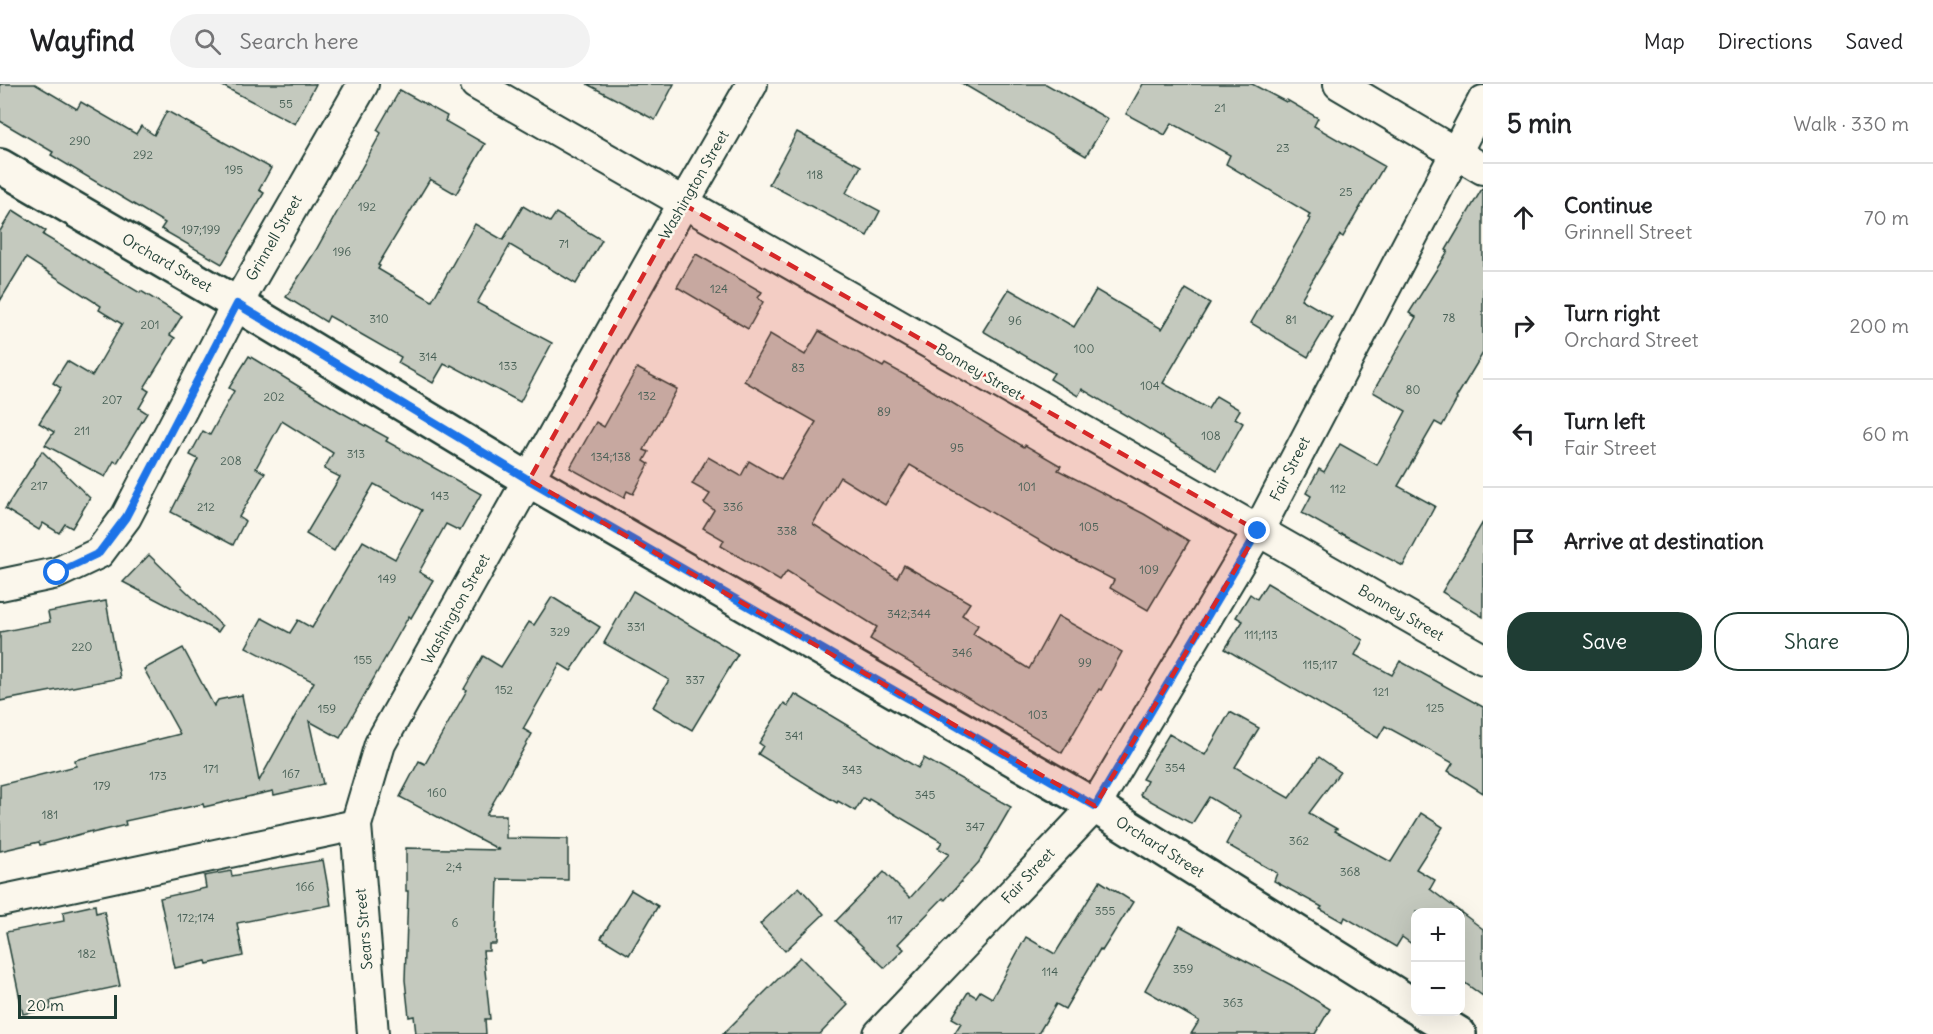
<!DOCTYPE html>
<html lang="en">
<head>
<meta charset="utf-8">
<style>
  :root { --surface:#fff; --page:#f2f2f2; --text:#202124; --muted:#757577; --line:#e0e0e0; --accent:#1f3d34 }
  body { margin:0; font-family:Delius,sans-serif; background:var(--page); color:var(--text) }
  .controls { position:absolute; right:18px; bottom:18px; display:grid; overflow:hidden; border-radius:12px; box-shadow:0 6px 24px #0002 }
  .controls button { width:54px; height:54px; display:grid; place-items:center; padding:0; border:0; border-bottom:2px solid var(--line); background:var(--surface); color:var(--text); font:30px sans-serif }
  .scale { position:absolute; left:18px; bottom:15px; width:99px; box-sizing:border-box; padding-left:6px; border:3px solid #1f3d34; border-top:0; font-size:16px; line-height:21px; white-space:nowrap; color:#1f3d34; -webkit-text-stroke:4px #fbf7ec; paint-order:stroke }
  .stop { position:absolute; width:18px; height:18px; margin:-14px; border:4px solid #1a73e8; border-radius:50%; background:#fff }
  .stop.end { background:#1a73e8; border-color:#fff; box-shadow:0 2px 6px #0008 }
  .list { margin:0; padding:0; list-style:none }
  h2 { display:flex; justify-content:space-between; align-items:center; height:78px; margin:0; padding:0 24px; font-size:26px }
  h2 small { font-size:20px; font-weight:400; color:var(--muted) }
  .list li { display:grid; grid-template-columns:39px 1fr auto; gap:18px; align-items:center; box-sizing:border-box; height:108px; padding:0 24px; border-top:2px solid var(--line) }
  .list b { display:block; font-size:22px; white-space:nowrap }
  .list p { margin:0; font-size:20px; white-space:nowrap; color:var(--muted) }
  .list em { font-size:20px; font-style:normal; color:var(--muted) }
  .actions { display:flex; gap:12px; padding:18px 24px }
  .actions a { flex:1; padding:14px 0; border:2px solid var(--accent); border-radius:24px; text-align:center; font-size:21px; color:var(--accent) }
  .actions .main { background:var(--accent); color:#fff }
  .icon { flex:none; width:33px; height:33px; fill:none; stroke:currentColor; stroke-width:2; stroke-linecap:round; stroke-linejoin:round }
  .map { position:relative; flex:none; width:1483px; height:950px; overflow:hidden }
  header { display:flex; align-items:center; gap:36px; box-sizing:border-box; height:84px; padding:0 30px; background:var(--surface); border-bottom:2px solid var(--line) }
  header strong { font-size:28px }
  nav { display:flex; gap:33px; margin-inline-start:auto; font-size:21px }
  .search { width:420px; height:54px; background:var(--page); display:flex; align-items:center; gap:15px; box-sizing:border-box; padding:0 21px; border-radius:33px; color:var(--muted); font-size:22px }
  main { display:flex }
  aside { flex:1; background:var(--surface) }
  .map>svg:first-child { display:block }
  .building { fill:#c4c9be; stroke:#1f3d34; stroke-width:1.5 }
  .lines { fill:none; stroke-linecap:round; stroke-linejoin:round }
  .street-casing { stroke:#1f3d34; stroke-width:34 }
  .secondary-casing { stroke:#1f3d34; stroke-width:38 }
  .street { stroke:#fbf7ec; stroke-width:30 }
  .secondary { stroke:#fbf7ec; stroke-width:33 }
  .route { stroke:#1a73e8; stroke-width:8 }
  .marked { fill:#d62828; fill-opacity:0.2; stroke:#d62828; stroke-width:4.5; stroke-dasharray:12 8; stroke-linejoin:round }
  .labels { text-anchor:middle; stroke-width:5; stroke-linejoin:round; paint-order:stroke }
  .number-label { font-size:12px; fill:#486056 }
  .street-label { font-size:15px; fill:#1f3d34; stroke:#fbf7ec }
</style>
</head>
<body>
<header>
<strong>Wayfind</strong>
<div class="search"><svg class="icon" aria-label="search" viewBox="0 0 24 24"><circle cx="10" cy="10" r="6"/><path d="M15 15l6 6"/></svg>Search here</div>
<nav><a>Map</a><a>Directions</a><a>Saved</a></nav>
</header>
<main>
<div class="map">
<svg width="1483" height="950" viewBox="0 0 1483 950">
  <rect width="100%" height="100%" fill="#fbf7ec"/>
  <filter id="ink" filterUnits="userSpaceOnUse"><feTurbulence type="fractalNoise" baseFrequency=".0167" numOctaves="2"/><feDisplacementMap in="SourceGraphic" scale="12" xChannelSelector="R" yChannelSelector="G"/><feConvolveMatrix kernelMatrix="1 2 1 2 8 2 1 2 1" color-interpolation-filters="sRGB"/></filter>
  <g filter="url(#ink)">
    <g class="building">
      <path d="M 0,0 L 35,0 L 77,25 L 81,18 L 136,50 L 141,42 L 154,51 L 167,27 L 271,84 L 259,106 L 264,109 L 222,180 L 161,145 L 165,139 L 51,71 L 53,68 L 0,37 Z"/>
      <path d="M 219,0 L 316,0 L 295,40 Z"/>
      <path d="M 587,0 L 674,0 L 655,36 Z"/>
      <path d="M 963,0 L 1046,0 L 1108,35 L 1086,72 Z"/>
      <path d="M 1143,0 L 1252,0 L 1286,18 L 1287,16 L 1318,34 L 1314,42 L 1384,82 L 1343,153 L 1340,151 L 1301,215 L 1332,233 L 1308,273 L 1251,239 L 1310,135 L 1308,134 L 1310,130 L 1226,80 L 1230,71 L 1172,39 L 1165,51 L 1126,30 Z"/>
      <path d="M 400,6 L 447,32 L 445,37 L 485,60 L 456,110 L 430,95 L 378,181 L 380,182 L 378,185 L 432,217 L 475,140 L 503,156 L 523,122 L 550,138 L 556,129 L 602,156 L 576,200 L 510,161 L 477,219 L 552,259 L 520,318 L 451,281 L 450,283 L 444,280 L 433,299 L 398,279 L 401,273 L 345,241 L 329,232 L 326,238 L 286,213 L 316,166 L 381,49 L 377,46 Z"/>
      <path d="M 797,48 L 861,82 L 846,109 L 880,127 L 867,152 L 769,100 Z"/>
      <path d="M 1483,103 L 1483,269 L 1456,314 L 1457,315 L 1442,342 L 1435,338 L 1398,402 L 1435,422 L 1403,482 L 1342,450 L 1341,451 L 1302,429 L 1311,412 L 1306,409 L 1319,385 L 1324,388 L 1340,360 L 1377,381 L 1406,327 L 1373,308 L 1416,233 L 1409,229 L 1448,167 L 1446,166 Z"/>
      <path d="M 13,126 L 46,147 L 43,151 L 140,209 L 141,207 L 182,232 L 170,251 L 175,254 L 144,304 L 149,307 L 139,324 L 147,329 L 117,379 L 114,377 L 105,393 L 45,361 L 54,348 L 39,339 L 61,304 L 53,299 L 67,277 L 92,292 L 122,240 L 99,226 L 101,222 L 26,174 L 0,217 L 0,147 Z"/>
      <path d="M 696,170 L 762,208 L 758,214 L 763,218 L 748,245 L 677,203 Z"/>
      <path d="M 1009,205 L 1074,243 L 1096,206 L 1162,245 L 1186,205 L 1210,219 L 1163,299 L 1208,325 L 1216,312 L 1240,326 L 1235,334 L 1243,339 L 1217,386 L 1082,305 L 1078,312 L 1050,295 L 1054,289 L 1049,286 L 983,247 Z"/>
      <path d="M 819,247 L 883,283 L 885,280 L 923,301 L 1024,363 L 1025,361 L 1061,382 L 1058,386 L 1144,430 L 1189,457 L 1148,526 L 1110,504 L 1114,496 L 1054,465 L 910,381 L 885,421 L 840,393 L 813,440 L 897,494 L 904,481 L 970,519 L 962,531 L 978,541 L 973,550 L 1029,585 L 1058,532 L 1122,568 L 1101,606 L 1099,605 L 1062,669 L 870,555 L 877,543 L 787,487 L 780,497 L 721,462 L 724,456 L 703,444 L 714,426 L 704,419 L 710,410 L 692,400 L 708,373 L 741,392 L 749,377 L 781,396 L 816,338 L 744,297 L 770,250 L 805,271 Z"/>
      <path d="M 249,272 L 339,327 L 388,354 L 386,357 L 481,410 L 460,447 L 446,440 L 419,488 L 433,496 L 411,534 L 409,532 L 340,654 L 309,637 L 323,700 L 274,711 L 273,707 L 204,723 L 203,720 L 125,737 L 126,741 L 92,749 L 92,747 L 40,761 L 39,758 L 0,767 L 0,701 L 76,682 L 75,676 L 180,650 L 144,585 L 183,564 L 214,622 L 218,616 L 242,611 L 259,697 L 314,598 L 246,563 L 262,534 L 290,549 L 298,536 L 312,544 L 363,457 L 395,475 L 422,426 L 374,400 L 334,467 L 306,450 L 340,393 L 324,385 L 333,369 L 282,337 L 256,384 L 265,389 L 239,433 L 245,437 L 233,461 L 171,428 L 198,375 L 190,371 L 203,347 L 210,351 L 234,307 L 229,304 Z"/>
      <path d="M 637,284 L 677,305 L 644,366 L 649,368 L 644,377 L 649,380 L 633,410 L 627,407 L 624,414 L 570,384 L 596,338 L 604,343 Z"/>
      <path d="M 42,367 L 90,414 L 72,444 L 65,440 L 59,449 L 43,439 L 39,446 L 5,425 Z"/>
      <path d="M 1483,438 L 1483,533 L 1442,508 Z"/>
      <path d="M 149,471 L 222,542 L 218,548 L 123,498 Z"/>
      <path d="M 1267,499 L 1363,556 L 1355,571 L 1392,591 L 1400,577 L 1483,623 L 1483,709 L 1448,687 L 1453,679 L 1385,642 L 1378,654 L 1225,565 L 1243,537 L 1236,533 L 1250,510 L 1257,515 Z"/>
      <path d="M 633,507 L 738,570 L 692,646 L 653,623 L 669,596 L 604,559 Z"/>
      <path d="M 552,513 L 600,543 L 571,587 L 560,580 L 523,645 L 532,650 L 486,731 L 506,731 L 506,754 L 568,755 L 568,796 L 498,795 L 496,860 L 489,860 L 489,867 L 483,867 L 490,935 L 485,935 L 486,950 L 416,950 L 414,932 L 409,933 L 405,896 L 408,807 L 406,807 L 406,764 L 500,766 L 400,713 L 419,677 L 425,680 L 467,606 L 464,605 L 483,572 L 501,583 L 529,538 L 534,541 Z"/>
      <path d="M 106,517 L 120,594 L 0,617 L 0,548 L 50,538 L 48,528 Z"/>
      <path d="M 795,610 L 918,684 L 924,674 L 1011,723 L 979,778 L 945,816 L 943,814 L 898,860 L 904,865 L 885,884 L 836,837 L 884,788 L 910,814 L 949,770 L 938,764 L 942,758 L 869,715 L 868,717 L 863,714 L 855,727 L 838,717 L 837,719 L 758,670 L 763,662 L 759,659 L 784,619 L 788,622 Z"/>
      <path d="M 1230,628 L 1259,644 L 1235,683 L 1289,714 L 1319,673 L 1340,688 L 1309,729 L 1337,745 L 1335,747 L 1391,778 L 1421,729 L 1443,743 L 1416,785 L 1435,796 L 1430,805 L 1483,845 L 1483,912 L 1461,896 L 1461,828 L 1416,828 L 1416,863 L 1402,853 L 1396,863 L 1345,833 L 1343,838 L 1320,825 L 1322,823 L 1274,797 L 1277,789 L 1226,760 L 1241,732 L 1209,713 L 1192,740 L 1140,711 L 1147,697 L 1142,695 L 1169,650 L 1205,671 Z"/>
      <path d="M 323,776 L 331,821 L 237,839 L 243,872 L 207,880 L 206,877 L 175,884 L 160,814 L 206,804 L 204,792 L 231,787 L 232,792 Z"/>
      <path d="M 1100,797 L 1133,818 L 1102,867 L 1100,865 L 1065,925 L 1056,920 L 1038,950 L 954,950 L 961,939 L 952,934 L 968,908 L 976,913 L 980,907 L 992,914 L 1026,853 L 1055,870 Z"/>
      <path d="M 799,803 L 824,830 L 785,867 L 760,840 Z"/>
      <path d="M 631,806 L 658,822 L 629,871 L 601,854 Z"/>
      <path d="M 95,821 L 96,829 L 104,827 L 120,902 L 50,917 L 52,925 L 23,930 L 6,848 L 64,837 L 63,828 Z"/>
      <path d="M 1180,842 L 1291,901 L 1330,925 L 1315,950 L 1191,950 L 1199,937 L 1145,906 Z"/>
      <path d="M 800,873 L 848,921 L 820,950 L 723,950 Z"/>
    </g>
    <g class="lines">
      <defs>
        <g id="street">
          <path d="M 476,0 L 1483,575"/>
          <path d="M 1339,0 L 1483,85"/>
          <path d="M 0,501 L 57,489 L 99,469 L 126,433 L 237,220 L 363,0"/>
          <path d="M 0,817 L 356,741"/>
          <path d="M 373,950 L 356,741 L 380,660 L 683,120 L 752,0"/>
          <path d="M 879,950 L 1095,722 L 1258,447 L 1483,17"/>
        </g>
        <g id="secondary">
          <path d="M 0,82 L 237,220 L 529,396 L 1095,722 L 1416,923"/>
          <path d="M 1423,928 L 1459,950"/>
        </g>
      </defs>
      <use href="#street" class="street-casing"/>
      <use href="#secondary" class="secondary-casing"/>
      <use href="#street" class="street"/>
      <use href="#secondary" class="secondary"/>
    </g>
  </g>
  <g class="lines" filter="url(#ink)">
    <path class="route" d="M 57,489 L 99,469 L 126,433 L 237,220 L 529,396 L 1095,722 L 1258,447"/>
  </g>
  <path class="marked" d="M 683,120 L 1258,447 L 1095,722 L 529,396 Z"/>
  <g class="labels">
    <g class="number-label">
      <text x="286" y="24">55</text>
      <text x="1220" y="28">21</text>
      <text x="80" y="61">290</text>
      <text x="1283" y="68">23</text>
      <text x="143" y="75">292</text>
      <text x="234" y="90">195</text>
      <text x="815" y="95">118</text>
      <text x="1346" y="112">25</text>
      <text x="367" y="127">192</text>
      <text x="201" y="150">197;199</text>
      <text x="564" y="164">71</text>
      <text x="342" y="172">196</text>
      <text x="719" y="209">124</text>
      <text x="1449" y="238">78</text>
      <text x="379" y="239">310</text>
      <text x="1291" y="240">81</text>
      <text x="1015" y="241">96</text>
      <text x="150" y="245">201</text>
      <text x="1084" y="269">100</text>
      <text x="428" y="277">314</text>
      <text x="508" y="286">133</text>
      <text x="798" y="288">83</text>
      <text x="1150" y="306">104</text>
      <text x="1413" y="310">80</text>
      <text x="647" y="316">132</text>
      <text x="274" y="317">202</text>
      <text x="112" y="320">207</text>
      <text x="884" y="332">89</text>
      <text x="82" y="351">211</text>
      <text x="1211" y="356">108</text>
      <text x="957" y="368">95</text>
      <text x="356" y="374">313</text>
      <text x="611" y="377">134;138</text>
      <text x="231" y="381">208</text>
      <text x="39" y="406">217</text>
      <text x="1027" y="407">101</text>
      <text x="1338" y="409">112</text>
      <text x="440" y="416">143</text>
      <text x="206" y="427">212</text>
      <text x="733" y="427">336</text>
      <text x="1089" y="447">105</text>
      <text x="787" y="451">338</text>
      <text x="1149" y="490">109</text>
      <text x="387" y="499">149</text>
      <text x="909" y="534">342;344</text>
      <text x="636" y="547">331</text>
      <text x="560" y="552">329</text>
      <text x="1261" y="555">111;113</text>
      <text x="82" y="567">220</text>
      <text x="962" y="573">346</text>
      <text x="363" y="580">155</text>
      <text x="1085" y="583">99</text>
      <text x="1320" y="585">115;117</text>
      <text x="695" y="600">337</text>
      <text x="504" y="610">152</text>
      <text x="1381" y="612">121</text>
      <text x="1435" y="628">125</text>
      <text x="327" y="629">159</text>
      <text x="1038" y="635">103</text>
      <text x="794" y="656">341</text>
      <text x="1175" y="688">354</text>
      <text x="211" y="689">171</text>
      <text x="852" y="690">343</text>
      <text x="291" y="694">167</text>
      <text x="158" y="696">173</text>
      <text x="102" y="706">179</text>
      <text x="437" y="713">160</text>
      <text x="925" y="715">345</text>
      <text x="50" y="735">181</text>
      <text x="975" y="747">347</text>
      <text x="1299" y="761">362</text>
      <text x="454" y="787">2;4</text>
      <text x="1350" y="792">368</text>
      <text x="305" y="807">166</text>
      <text x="1105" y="831">355</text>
      <text x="196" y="838">172;174</text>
      <text x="895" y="840">117</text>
      <text x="455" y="843">6</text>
      <text x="87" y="874">182</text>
      <text x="1183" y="889">359</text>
      <text x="1050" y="892">114</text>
      <text x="1233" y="923">363</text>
    </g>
    <g class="street-label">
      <text transform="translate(694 101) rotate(-60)" y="5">Washington Street</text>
      <text transform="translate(274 154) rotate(-60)" y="5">Grinnell Street</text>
      <text transform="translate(167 179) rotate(30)" y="5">Orchard Street</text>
      <text transform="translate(979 288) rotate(30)" y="5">Bonney Street</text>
      <text transform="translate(1290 385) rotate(-63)" y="5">Fair Street</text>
      <text transform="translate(456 525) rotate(-61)" y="5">Washington Street</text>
      <text transform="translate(1401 529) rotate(30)" y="5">Bonney Street</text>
      <text transform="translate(1160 763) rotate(32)" y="5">Orchard Street</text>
      <text transform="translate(1028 792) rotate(-47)" y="5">Fair Street</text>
      <text transform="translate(364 845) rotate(-95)" y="5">Sears Street</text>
    </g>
  </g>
</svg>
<div class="controls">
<button>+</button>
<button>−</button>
</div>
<div class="scale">20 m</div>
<div class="stop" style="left:57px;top:489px"></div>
<div class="stop end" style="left:1258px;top:447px"></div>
</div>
<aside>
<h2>5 min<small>Walk · 330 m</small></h2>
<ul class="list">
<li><svg class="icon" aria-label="ahead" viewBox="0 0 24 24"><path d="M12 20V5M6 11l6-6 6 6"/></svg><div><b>Continue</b><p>Grinnell Street</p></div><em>70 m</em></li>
<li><svg class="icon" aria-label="right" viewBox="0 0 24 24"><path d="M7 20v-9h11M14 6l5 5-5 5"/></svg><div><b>Turn right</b><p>Orchard Street</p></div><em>200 m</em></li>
<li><svg class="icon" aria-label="left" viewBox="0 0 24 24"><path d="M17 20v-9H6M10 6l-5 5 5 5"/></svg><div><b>Turn left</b><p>Fair Street</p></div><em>60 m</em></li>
<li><svg class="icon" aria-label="arrive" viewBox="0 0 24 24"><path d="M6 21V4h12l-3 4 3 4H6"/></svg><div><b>Arrive at destination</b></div></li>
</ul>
<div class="actions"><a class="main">Save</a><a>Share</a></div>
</aside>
</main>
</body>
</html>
